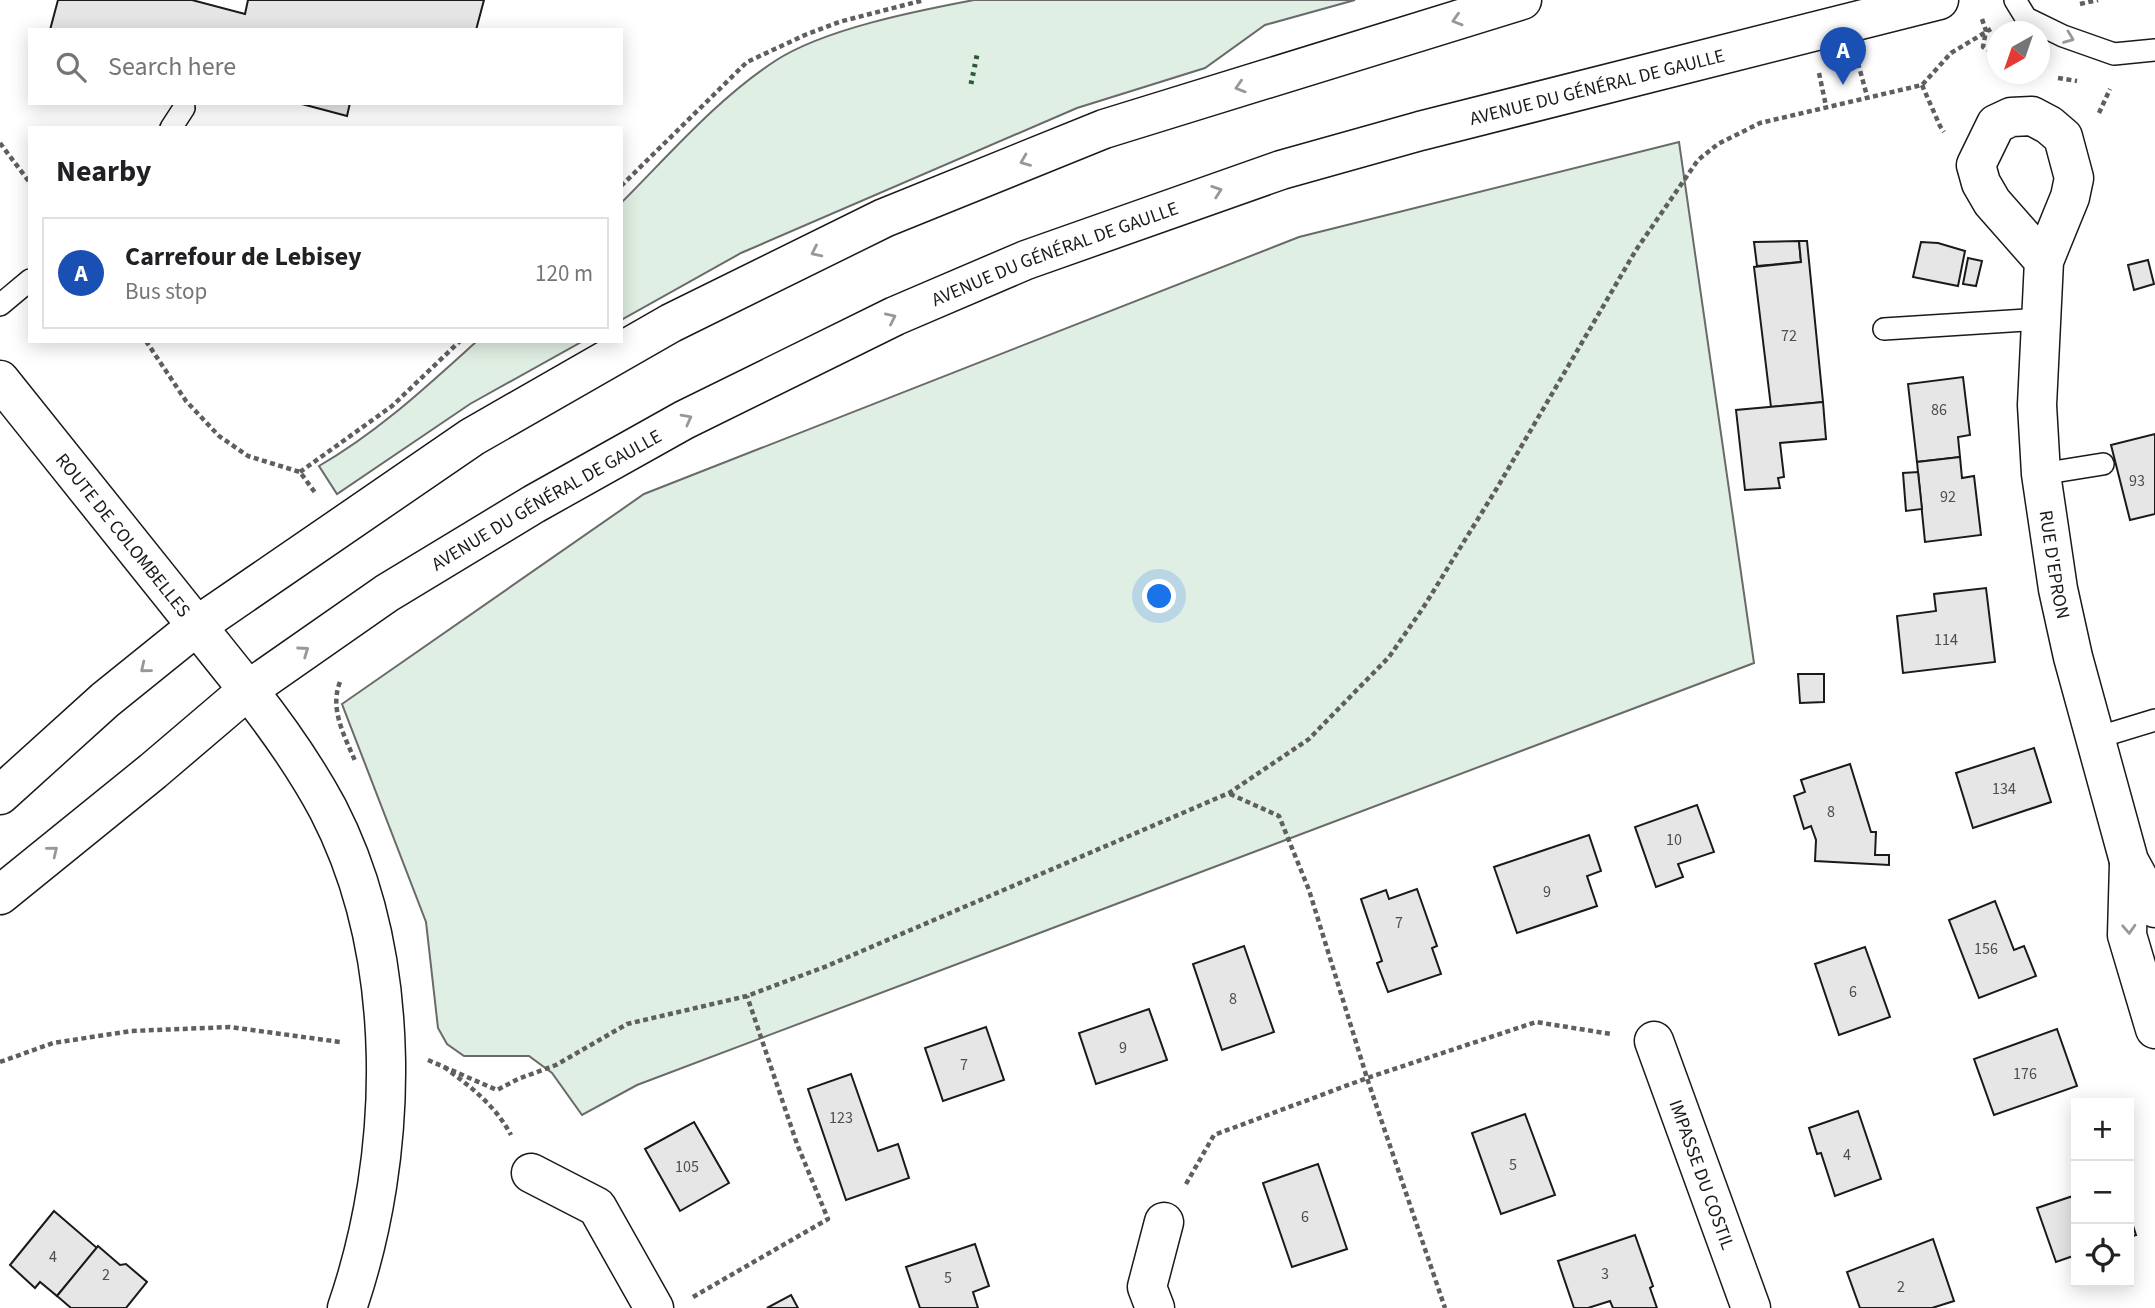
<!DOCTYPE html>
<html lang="en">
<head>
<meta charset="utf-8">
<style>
  :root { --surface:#fff; --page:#f6f6f6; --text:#202124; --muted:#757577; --line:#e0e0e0; --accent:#d93025 }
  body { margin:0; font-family:"Source Sans 3",sans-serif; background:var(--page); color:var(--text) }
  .controls { position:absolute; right:21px; bottom:21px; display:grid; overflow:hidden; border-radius:0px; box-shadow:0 4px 18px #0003 }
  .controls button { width:63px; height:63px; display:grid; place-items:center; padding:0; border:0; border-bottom:2px solid var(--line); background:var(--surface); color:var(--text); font:35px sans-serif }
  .compass { position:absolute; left:1987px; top:21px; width:63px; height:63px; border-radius:50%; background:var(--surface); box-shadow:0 4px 18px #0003; rotate:220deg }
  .you { position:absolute; left:1160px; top:597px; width:24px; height:24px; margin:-18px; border:5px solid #fff; border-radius:50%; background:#1a73e8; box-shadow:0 0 0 10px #1a73e833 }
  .badge { display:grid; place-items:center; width:46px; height:46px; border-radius:50%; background:var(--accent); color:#fff; font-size:23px; font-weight:700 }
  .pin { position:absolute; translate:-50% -58px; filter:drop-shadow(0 2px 4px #0008) }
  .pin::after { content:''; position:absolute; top:37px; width:24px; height:21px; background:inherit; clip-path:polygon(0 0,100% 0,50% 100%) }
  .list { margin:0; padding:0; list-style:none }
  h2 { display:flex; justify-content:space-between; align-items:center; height:91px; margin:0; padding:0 28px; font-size:30px }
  h2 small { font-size:23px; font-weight:400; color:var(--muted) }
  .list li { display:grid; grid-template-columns:46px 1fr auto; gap:21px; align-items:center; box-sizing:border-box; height:112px; margin:0 14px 14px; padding:0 14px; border:2px solid var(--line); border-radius:0px }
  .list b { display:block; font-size:26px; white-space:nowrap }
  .list p { margin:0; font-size:23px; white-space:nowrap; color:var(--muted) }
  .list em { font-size:23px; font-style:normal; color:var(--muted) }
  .icon { flex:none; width:38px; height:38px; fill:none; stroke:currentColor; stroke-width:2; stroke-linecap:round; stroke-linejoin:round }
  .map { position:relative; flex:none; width:2155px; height:1308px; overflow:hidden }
  .search { position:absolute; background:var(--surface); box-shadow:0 4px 18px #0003; left:28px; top:28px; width:595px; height:77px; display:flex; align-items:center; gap:18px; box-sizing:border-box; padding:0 24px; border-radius:0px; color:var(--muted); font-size:26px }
  .panel { position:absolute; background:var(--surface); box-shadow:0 4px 18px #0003; left:28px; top:126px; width:595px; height:217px; border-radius:0px }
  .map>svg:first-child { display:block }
  .green { fill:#e0efe3; stroke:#6a6a6a; stroke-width:2 }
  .building { fill:#e6e6e6; stroke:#1a1a1a; stroke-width:2 }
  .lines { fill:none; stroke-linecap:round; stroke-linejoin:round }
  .service-casing { stroke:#1a1a1a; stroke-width:24 }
  .minor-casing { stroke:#1a1a1a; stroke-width:41 }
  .secondary-casing { stroke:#1a1a1a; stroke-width:41 }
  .path { stroke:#5f5f5f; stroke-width:4.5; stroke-dasharray:5 3.5; stroke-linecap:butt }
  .service { stroke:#fff; stroke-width:21 }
  .minor { stroke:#fff; stroke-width:38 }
  .secondary { stroke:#fff; stroke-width:38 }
  .hedge { stroke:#2b5a34; stroke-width:5; stroke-dasharray:3.5 5; stroke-linecap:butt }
  .oneway { stroke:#989898 }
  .labels { text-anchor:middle; stroke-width:5; stroke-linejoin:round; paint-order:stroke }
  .number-label { font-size:16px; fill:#4d4d4d }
  .street-label { font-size:19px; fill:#1a1a1a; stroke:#fff }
</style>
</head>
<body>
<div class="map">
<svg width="2155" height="1308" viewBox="0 0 2155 1308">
  <rect width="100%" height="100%" fill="#fff"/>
  <g class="green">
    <path d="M 974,0 L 1355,0 L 1265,25 L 1205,68 L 1077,108 L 741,253 L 621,320 L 621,203 C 670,154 717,99 775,61 C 824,29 916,11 974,0 Z"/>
    <path d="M 1679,142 L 1754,663 L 637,1085 L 582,1115 L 552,1073 L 529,1056 L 464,1056 L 447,1044 L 438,1028 L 426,922 L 342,704 L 644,494 L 1299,237 Z"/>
    <path d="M 477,341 L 583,341 L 470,404 L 337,494 L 319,466 C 378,432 426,387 477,341 Z"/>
  </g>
  <g class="building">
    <path d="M 58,0 L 192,0 L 245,14 L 248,0 L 484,0 L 476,30 L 50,30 Z"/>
    <path d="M 298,103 L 350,103 L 347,116 Z"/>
    <path d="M 1799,241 L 1801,262 L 1757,266 L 1754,242 Z"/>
    <path d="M 1799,241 L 1807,241 L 1823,402 L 1771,407 L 1754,267 L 1801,262 Z"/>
    <path d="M 1921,242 L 1938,243 L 1965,251 L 1958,286 L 1913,277 Z"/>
    <path d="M 1968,258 L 1982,261 L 1976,286 L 1963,284 Z"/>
    <path d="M 2148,260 L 2154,284 L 2134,290 L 2128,265 Z"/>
    <path d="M 1963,377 L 1970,435 L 1958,437 L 1960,457 L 1917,462 L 1908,384 Z"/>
    <path d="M 1823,402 L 1826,439 L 1780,443 L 1784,477 L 1778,478 L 1780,488 L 1745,490 L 1736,410 Z"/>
    <path d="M 2155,434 L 2155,514 L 2130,520 L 2111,445 Z"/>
    <path d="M 1960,457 L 1962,478 L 1974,476 L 1981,535 L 1925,542 L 1917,462 Z"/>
    <path d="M 1918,472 L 1922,509 L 1906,511 L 1903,473 Z"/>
    <path d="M 1986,588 L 1995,662 L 1903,673 L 1897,616 L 1936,611 L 1934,594 Z"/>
    <path d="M 1798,674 L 1824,674 L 1824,702 L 1800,703 Z"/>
    <path d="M 2034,748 L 2051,802 L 1973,828 L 1956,773 Z"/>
    <path d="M 1850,764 L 1871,832 L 1876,832 L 1875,855 L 1889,855 L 1889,865 L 1815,861 L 1816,840 L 1811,826 L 1804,829 L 1794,796 L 1805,792 L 1801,780 Z"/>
    <path d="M 1697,805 L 1714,852 L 1678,864 L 1683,877 L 1656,887 L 1635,827 Z"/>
    <path d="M 1589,835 L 1601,871 L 1587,876 L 1597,906 L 1517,933 L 1494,867 Z"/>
    <path d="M 1417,889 L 1437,946 L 1432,948 L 1441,974 L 1388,992 L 1377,963 L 1382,961 L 1361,899 L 1386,890 L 1389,899 Z"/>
    <path d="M 1995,901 L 2014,950 L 2024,946 L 2036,976 L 1979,998 L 1949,920 Z"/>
    <path d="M 1244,946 L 1274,1032 L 1222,1050 L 1193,964 Z"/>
    <path d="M 1865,947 L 1890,1017 L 1839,1035 L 1815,964 Z"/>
    <path d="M 1149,1009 L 1167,1060 L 1096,1084 L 1079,1033 Z"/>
    <path d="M 986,1027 L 1004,1080 L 943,1101 L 925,1048 Z"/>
    <path d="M 2057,1029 L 2077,1086 L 1994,1115 L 1974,1059 Z"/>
    <path d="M 851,1074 L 878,1151 L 898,1144 L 909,1178 L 846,1200 L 808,1089 Z"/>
    <path d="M 1858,1111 L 1881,1179 L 1835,1196 L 1821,1153 L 1817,1154 L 1809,1128 Z"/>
    <path d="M 1525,1114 L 1555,1195 L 1501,1214 L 1472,1133 Z"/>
    <path d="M 694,1122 L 729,1183 L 680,1211 L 645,1149 Z"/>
    <path d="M 1318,1164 L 1347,1249 L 1292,1267 L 1263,1183 Z"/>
    <path d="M 2076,1195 L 2076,1255 L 2056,1262 L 2037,1208 Z"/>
    <path d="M 54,1211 L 97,1248 L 57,1296 L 40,1282 L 35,1288 L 10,1265 Z"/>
    <path d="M 2129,1213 L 2136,1235 L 2129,1237 Z"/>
    <path d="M 1635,1235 L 1653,1286 L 1650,1288 L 1657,1308 L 1613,1308 L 1610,1301 L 1588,1308 L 1574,1308 L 1558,1261 Z"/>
    <path d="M 1933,1239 L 1954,1301 L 1932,1308 L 1860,1308 L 1847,1272 Z"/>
    <path d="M 975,1244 L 989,1286 L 973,1292 L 978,1308 L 920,1308 L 906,1267 Z"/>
    <path d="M 98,1246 L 120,1265 L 126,1264 L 147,1282 L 126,1308 L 71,1308 L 57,1296 Z"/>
    <path d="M 791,1295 L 798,1308 L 767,1308 Z"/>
  </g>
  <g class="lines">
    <defs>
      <g id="service">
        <path d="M 2015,0 L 2026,18 L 2063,36 L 2114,54 L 2155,50"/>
        <path d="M 171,128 L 184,108"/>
        <path d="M 0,305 L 30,280"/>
        <path d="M 1884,329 L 2042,319"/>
        <path d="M 2041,474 L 2103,464"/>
        <path d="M 2096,738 L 2155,720"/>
      </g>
      <g id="minor">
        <path id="s1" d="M 2044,261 L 1992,202 L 1981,183 L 1976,165 L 1996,124 L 2011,117 L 2032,116 L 2049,125 L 2063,137 L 2074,178 L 2070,197 L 2044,261 L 2037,405 L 2041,474 L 2058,589 L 2073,657 L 2129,861 L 2155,908"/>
        <path d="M 248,690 C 278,728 305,766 328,809 C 404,956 400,1154 347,1308"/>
        <path d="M 2129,863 L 2127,935 L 2155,1029"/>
        <path id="s2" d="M 1654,1041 L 1751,1308"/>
        <path d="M 531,1173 L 597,1207 L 654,1308"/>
        <path d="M 1155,1308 L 1147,1287 L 1164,1222"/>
      </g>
      <g id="secondary">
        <path id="s3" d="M 0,380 L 248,690"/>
        <path d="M 0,795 L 105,700 L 198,625 L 472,437 L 671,323 L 884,218 L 1104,129 L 1522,0"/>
        <path id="s4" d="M 0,895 L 153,771 L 248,690 L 387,593 L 534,504 L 684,420 L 895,316 L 1026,260 L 1281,170 L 1420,131 L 1939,0"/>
      </g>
    </defs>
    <use href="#service" class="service-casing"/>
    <use href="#minor" class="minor-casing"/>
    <use href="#secondary" class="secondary-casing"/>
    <g class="path">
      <path d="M 2080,4 L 2098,0"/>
      <path d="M 1982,19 L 1986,31 L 1983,47 L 1997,55"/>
      <path d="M 1858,63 L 1867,96"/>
      <path d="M 1819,73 L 1826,106"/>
      <path d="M 2058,78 L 2077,81"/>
      <path d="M 1922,85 L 1940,126 L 1944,132"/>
      <path d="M 2099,113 L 2110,89"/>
      <path d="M 0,143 L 30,183"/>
      <path d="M 621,186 L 747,62 L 805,35 L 839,22 L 924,0"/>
      <path d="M 146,341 L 186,401 L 219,436 L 248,456 L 300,472 L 316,494"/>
      <path d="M 300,472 L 392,406 L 460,341"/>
      <path d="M 340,682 C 329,709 345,737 356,763"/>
      <path d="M 1230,794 L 1279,816 L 1309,890 L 1367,1078 L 1445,1308"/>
      <path d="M 428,1060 L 497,1090 L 518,1079 L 556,1065 L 627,1024 L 747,996 L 827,966 L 1229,793 L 1309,739 L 1389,657 L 1423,608 L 1497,488 L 1636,250 L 1698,160 L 1718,144 L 1760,123 L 1922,85 L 1951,53 L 1991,29"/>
      <path d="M 0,1062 L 53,1043 L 131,1031 L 230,1027 L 340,1042"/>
      <path d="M 444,1067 C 471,1087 495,1105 511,1135"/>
      <path d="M 1186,1184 L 1214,1135 L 1367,1078 L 1536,1022 L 1611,1034"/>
      <path d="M 693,1297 L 828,1219 L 797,1144 L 747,996"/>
    </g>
    <use href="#service" class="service"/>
    <use href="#minor" class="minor"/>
    <use href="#secondary" class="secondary"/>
    <path class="hedge" d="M 971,84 L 977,55"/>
  </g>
  <defs><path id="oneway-chevron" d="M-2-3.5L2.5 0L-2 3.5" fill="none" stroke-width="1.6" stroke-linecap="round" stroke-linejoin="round" transform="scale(1.75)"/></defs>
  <g class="oneway">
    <use href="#oneway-chevron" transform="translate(1457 20) rotate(163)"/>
    <use href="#oneway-chevron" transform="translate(2069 38) rotate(21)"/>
    <use href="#oneway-chevron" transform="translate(1240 87) rotate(163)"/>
    <use href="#oneway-chevron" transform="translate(1025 161) rotate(158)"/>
    <use href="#oneway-chevron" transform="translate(1217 191) rotate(-19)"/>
    <use href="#oneway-chevron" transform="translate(816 252) rotate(154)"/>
    <use href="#oneway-chevron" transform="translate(891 318) rotate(-25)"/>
    <use href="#oneway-chevron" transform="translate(687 419) rotate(-28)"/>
    <use href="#oneway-chevron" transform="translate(304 651) rotate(-35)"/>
    <use href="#oneway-chevron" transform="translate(145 668) rotate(141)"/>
    <use href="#oneway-chevron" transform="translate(53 851) rotate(-39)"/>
    <use href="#oneway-chevron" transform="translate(2129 929) rotate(87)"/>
  </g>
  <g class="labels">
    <g class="number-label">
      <text x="1789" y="341">72</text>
      <text x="1939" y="415">86</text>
      <text x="2137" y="486">93</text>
      <text x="1948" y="502">92</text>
      <text x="1946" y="645">114</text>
      <text x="2004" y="794">134</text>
      <text x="1831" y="817">8</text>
      <text x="1674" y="845">10</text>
      <text x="1547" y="897">9</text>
      <text x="1399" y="928">7</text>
      <text x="1986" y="954">156</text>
      <text x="1853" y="997">6</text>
      <text x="1233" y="1004">8</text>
      <text x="1123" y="1053">9</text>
      <text x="964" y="1070">7</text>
      <text x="2025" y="1079">176</text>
      <text x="841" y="1123">123</text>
      <text x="1847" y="1160">4</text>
      <text x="1513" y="1170">5</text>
      <text x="687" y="1172">105</text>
      <text x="1305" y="1222">6</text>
      <text x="53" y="1262">4</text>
      <text x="1605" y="1279">3</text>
      <text x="106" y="1280">2</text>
      <text x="948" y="1283">5</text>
      <text x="1901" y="1292">2</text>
    </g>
    <g class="street-label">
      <text dy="7" stroke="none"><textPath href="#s4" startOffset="1810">AVENUE DU GÉNÉRAL DE GAULLE</textPath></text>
      <text dy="7" stroke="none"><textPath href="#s4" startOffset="1242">AVENUE DU GÉNÉRAL DE GAULLE</textPath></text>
      <text dy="7" stroke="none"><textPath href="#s4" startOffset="676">AVENUE DU GÉNÉRAL DE GAULLE</textPath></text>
      <text dy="7" stroke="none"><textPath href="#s3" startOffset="198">ROUTE DE COLOMBELLES</textPath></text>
      <text dy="7" stroke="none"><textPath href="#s1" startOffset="676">RUE D'EPRON</textPath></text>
      <text dy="7" stroke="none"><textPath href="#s2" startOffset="142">IMPASSE DU COSTIL</textPath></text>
    </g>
  </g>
</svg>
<div class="controls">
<button>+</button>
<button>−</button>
<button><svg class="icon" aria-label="locate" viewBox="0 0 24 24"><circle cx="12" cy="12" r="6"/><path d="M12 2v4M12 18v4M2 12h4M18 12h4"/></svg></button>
</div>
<svg class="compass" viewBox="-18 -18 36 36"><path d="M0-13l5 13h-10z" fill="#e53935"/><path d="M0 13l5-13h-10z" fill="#757577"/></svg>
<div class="you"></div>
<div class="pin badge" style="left:1843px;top:85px;background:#1a4fb4">A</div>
<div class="search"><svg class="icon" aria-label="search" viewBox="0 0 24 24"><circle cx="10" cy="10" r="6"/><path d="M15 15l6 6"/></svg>Search here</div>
<section class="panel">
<h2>Nearby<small></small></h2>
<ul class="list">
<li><span class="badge" style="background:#1a4fb4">A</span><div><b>Carrefour de Lebisey</b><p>Bus stop</p></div><em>120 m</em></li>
</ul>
</section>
</div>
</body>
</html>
